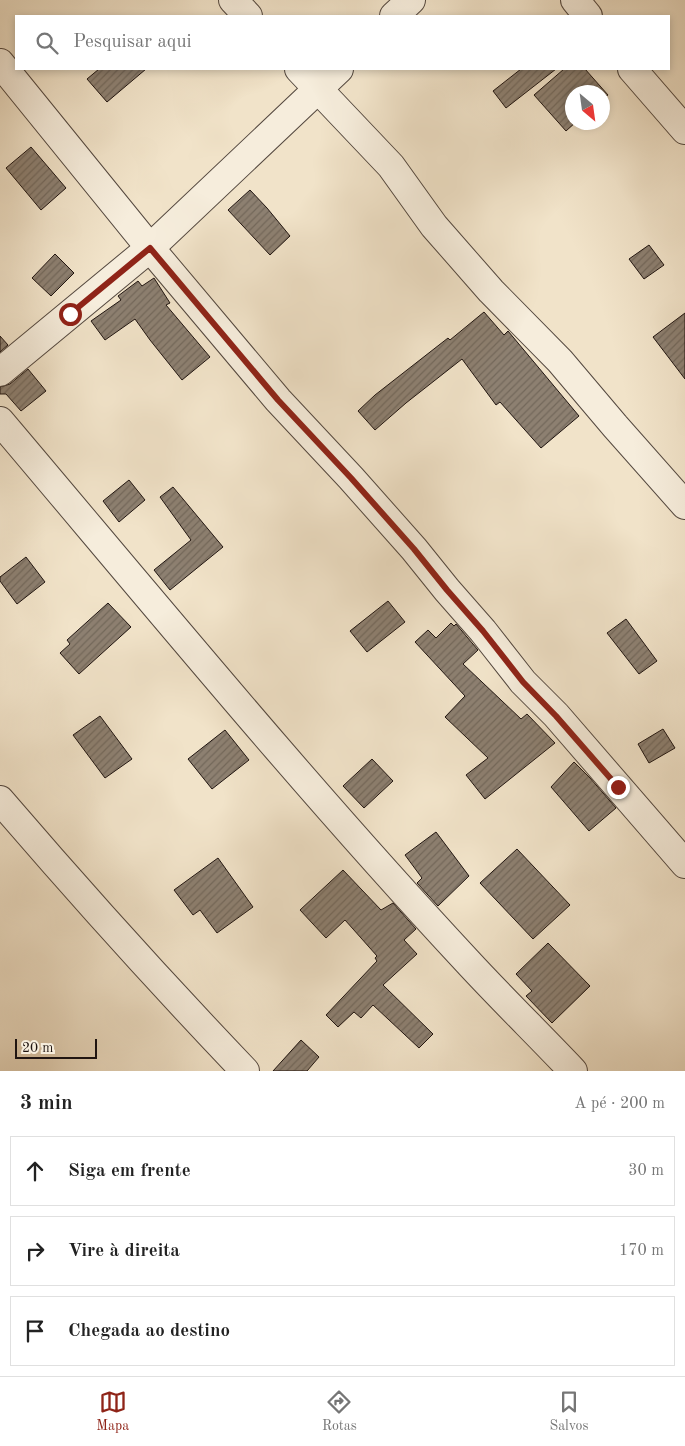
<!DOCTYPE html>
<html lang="pt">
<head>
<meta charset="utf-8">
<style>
  :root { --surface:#fff; --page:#f6f6f6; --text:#222; --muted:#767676; --line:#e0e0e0; --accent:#8f2418 }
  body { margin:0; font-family:"Old Standard TT",serif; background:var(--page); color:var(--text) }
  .compass { position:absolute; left:565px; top:85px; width:45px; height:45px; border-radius:50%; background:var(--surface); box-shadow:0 2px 8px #0003; rotate:151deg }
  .scale { position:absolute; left:15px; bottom:12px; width:82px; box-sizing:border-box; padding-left:5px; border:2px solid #201511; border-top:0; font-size:14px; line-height:18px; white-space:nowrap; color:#201511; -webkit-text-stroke:4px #f6eddc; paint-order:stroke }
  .stop { position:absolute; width:15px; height:15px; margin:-11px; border:4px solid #8f2418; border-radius:50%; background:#fff }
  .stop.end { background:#8f2418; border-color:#fff; box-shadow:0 1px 5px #0008 }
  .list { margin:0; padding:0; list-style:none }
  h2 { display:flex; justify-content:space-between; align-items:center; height:65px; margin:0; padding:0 20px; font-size:21px }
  h2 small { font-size:16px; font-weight:400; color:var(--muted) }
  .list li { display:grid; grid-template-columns:32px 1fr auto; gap:15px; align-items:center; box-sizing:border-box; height:70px; margin:0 10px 10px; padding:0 10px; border:1px solid var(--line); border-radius:0px }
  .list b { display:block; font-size:19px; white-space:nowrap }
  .list em { font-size:16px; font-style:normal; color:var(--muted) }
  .icon { flex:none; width:28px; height:28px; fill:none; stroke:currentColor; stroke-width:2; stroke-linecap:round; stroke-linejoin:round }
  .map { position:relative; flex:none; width:685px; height:1071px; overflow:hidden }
  .search { position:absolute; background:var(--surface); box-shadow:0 2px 8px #0003; left:15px; right:15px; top:15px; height:55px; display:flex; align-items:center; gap:12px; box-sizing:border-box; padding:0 18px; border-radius:0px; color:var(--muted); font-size:19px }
  .sheet { height:305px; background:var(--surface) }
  nav { display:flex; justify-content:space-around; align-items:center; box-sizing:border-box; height:70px; border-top:1px solid var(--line); background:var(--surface); font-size:14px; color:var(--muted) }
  nav a { display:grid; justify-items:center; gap:2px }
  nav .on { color:var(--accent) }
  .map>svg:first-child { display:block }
  .building { fill:url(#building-hatch); stroke:#201511 }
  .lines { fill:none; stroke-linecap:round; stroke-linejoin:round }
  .street-casing { stroke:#54483f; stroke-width:30 }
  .street { stroke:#f6eddc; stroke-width:28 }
  .route { stroke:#8f2418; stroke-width:6 }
</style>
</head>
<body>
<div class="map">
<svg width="685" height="1071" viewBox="0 0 685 1071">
  <defs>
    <pattern id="building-hatch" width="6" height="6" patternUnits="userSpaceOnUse" patternTransform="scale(1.25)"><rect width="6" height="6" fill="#8d8071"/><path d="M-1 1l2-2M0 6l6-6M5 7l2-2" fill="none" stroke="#73685b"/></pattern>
  </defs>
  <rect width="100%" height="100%" fill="#f1e3c9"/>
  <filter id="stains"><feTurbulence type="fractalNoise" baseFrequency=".004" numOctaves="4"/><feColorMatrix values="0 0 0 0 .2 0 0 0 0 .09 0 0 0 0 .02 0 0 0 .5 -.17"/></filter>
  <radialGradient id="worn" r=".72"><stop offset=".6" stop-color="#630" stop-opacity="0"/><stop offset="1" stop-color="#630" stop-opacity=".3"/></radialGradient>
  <g class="building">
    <path d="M 99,69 L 146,69 L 107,102 L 87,79 Z"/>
    <path d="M 521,69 L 556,69 L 506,108 L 493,91 Z"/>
    <path d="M 564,69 L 585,69 L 608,95 L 602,99 L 602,92 L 572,92 L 572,122 L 576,122 L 566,131 L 534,95 Z"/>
    <path d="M 31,147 L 66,188 L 41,210 L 6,168 Z"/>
    <path d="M 250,190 L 267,208 L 290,236 L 270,255 L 228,210 Z"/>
    <path d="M 649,245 L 664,265 L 644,279 L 629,259 Z"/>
    <path d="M 55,254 L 74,273 L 51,296 L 32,278 Z"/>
    <path d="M 154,278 L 170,303 L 166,305 L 210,357 L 182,380 L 150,340 L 135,319 L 105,340 L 91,321 L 121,300 L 118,296 L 138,281 L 142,286 Z"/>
    <path d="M 484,312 L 504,335 L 508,331 L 579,416 L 541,448 L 500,402 L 496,405 L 462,359 L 406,403 L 375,430 L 358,411 L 375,395 L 448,338 L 450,340 Z"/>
    <path d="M 685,313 L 685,379 L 653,337 Z"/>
    <path d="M 0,336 L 8,345 L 0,352 Z"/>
    <path d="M 28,369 L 46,391 L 21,411 L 6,394 L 0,394 L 0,387 L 10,384 Z"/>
    <path d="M 129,480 L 145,500 L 119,522 L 103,501 Z"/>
    <path d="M 173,487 L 223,547 L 170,590 L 154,570 L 191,540 L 160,497 Z"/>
    <path d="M 26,557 L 45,582 L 17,604 L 0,581 L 0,577 Z"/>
    <path d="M 388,601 L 405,622 L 367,652 L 350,631 Z"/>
    <path d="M 108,603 L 131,627 L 79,674 L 60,653 L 70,644 L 67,640 Z"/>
    <path d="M 626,619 L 657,661 L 639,674 L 607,633 Z"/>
    <path d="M 451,623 L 454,626 L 456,624 L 478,650 L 463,664 L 521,719 L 527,714 L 555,743 L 485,799 L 466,775 L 488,758 L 445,717 L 465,696 L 415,642 L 428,630 L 436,638 Z"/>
    <path d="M 100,716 L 132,759 L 105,778 L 73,735 Z"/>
    <path d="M 663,729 L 675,748 L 649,763 L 638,744 Z"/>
    <path d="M 225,730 L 249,760 L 212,789 L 188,759 Z"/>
    <path d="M 372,759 L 393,781 L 364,808 L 343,786 Z"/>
    <path d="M 574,762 L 590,778 L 616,808 L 589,831 L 551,787 Z"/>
    <path d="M 436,832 L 469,876 L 438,906 L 417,883 L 422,878 L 405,855 Z"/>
    <path d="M 517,849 L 570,905 L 533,939 L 480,883 Z"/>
    <path d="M 218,858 L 253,907 L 217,933 L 200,910 L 193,915 L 174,890 Z"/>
    <path d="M 343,870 L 381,910 L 393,903 L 416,929 L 404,940 L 417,954 L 383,985 L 433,1034 L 419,1048 L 373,1005 L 361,1018 L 354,1012 L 338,1027 L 326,1015 L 377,961 L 375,958 L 377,956 L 345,920 L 326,938 L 300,910 Z"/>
    <path d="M 548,943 L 590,986 L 552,1023 L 526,996 L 532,991 L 516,974 Z"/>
    <path d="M 301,1040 L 319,1057 L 307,1071 L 273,1071 Z"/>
  </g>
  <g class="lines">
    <defs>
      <g id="street">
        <path d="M 233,0 L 248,16"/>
        <path d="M 575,0 L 588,16"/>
        <path d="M 394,16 L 411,0"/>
        <path d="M 0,63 L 150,248 L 278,400 L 351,478 L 414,549 L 447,590 L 483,631 L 523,682 L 556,715 L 685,864"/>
        <path d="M 299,69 L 391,166 L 434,226 L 491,291 L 560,361 L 615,426 L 685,505"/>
        <path d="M 632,69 L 685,130"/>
        <path d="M 0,372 L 150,248 L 339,69"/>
        <path d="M 0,421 C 154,603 305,787 467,961 C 502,999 538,1034 573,1071"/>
        <path d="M 0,800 C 79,892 161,983 245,1071"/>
      </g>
    </defs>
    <use href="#street" class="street-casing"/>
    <use href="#street" class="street"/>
  </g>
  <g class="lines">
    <path class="route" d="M 70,314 L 150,248 L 278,400 L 351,478 L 414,549 L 447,590 L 483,631 L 523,682 L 556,716 L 618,787"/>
  </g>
  <rect width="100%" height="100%" filter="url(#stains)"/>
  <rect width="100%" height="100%" fill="url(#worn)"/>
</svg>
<svg class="compass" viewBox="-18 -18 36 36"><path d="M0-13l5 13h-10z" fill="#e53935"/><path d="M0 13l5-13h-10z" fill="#767676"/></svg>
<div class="scale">20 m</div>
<div class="stop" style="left:70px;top:314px"></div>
<div class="stop end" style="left:618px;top:787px"></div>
<div class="search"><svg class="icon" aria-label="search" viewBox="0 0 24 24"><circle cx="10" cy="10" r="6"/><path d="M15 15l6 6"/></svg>Pesquisar aqui</div>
</div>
<section class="sheet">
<h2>3 min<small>A pé · 200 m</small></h2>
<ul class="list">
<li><svg class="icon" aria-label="ahead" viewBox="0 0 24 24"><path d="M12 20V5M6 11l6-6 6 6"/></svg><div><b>Siga em frente</b></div><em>30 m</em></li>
<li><svg class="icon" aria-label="right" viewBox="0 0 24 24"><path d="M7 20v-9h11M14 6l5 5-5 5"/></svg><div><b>Vire à direita</b></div><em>170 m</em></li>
<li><svg class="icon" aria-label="arrive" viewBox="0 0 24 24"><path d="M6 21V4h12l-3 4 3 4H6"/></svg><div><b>Chegada ao destino</b></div></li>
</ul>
</section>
<nav>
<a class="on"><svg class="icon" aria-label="map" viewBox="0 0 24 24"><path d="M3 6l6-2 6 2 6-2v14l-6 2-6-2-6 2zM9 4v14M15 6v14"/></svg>Mapa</a>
<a><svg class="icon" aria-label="directions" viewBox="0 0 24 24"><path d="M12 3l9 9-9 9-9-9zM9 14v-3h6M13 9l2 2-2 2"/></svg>Rotas</a>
<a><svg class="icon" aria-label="saved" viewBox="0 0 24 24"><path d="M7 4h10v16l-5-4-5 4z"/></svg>Salvos</a>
</nav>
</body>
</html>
